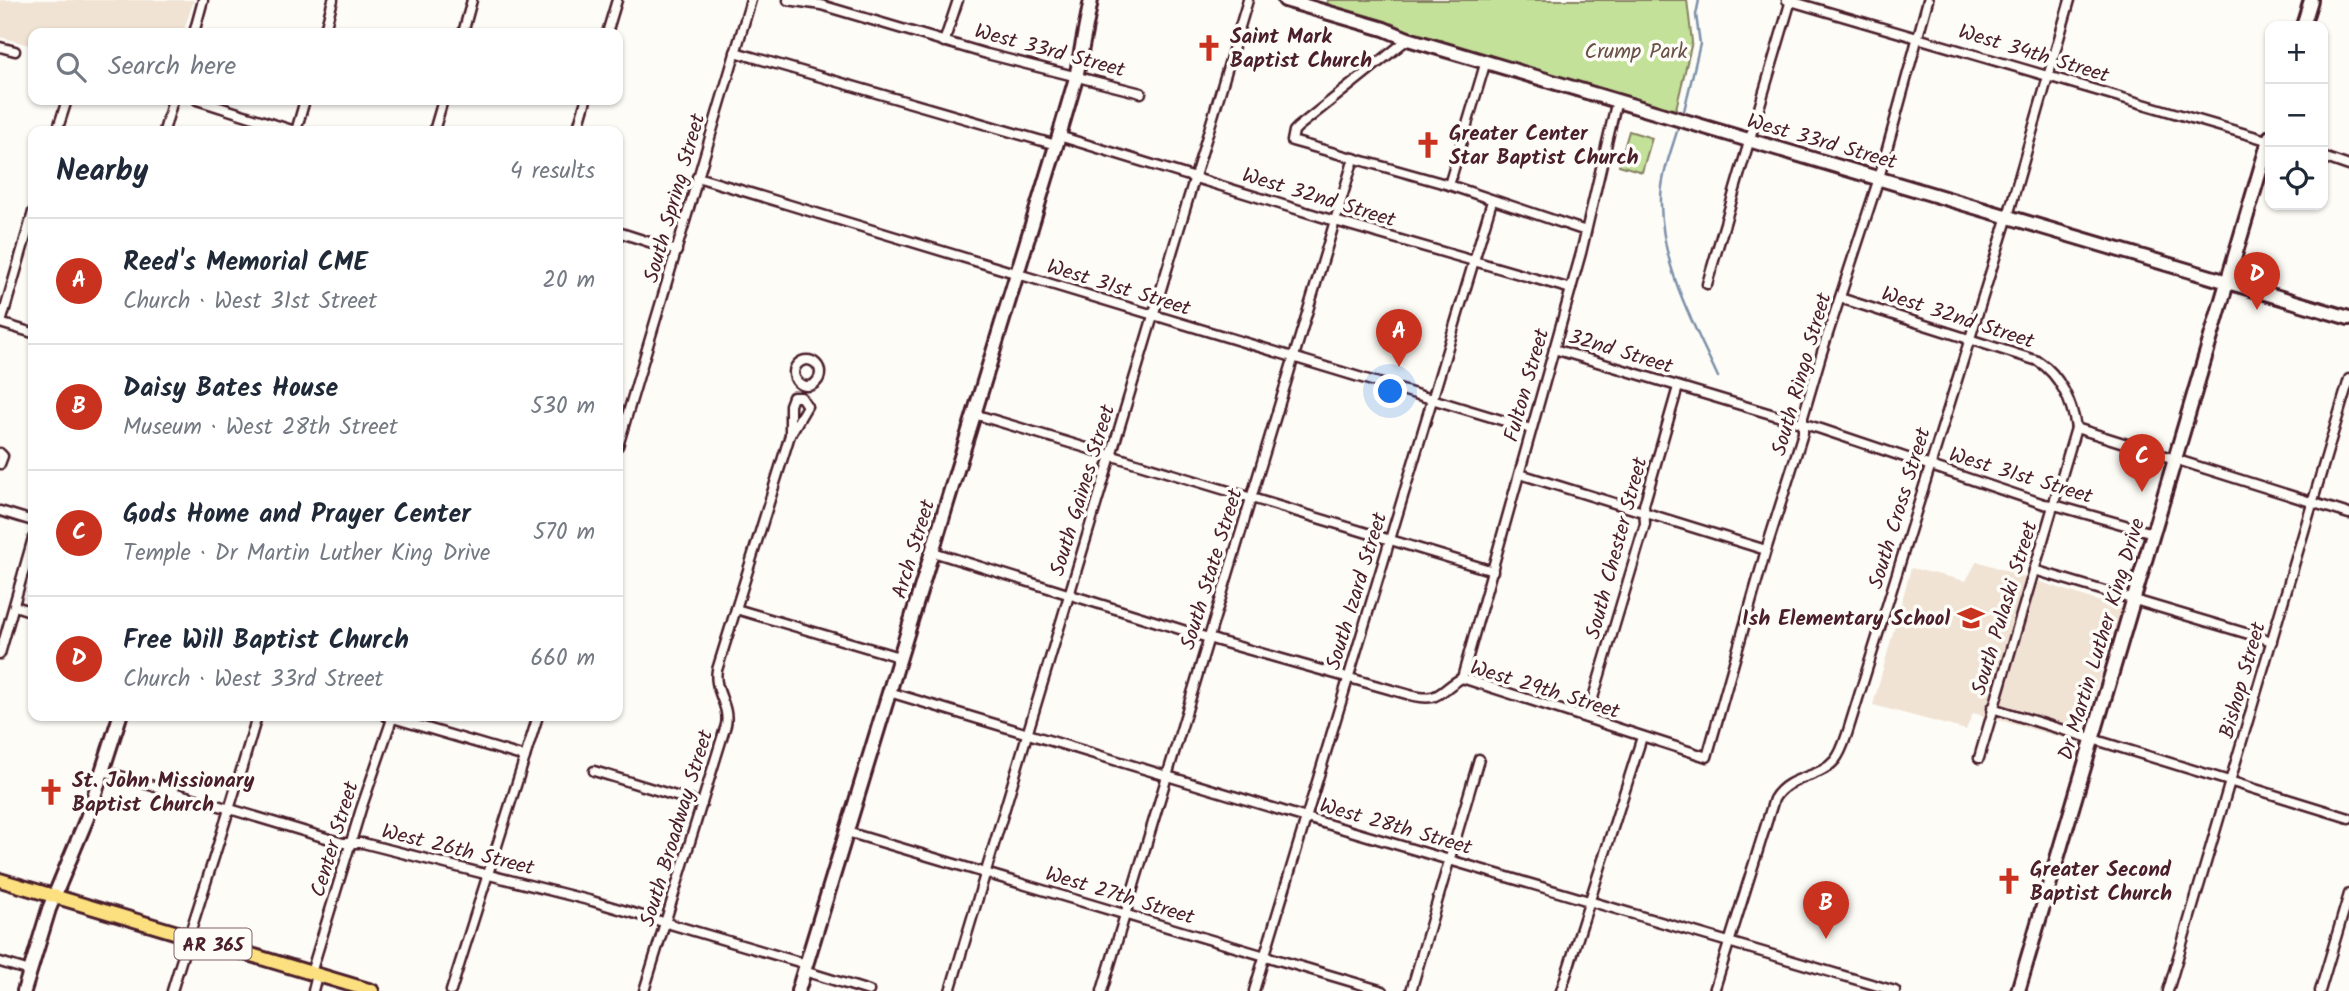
<!DOCTYPE html>
<html lang="en">
<head>
<meta charset="utf-8">
<style>
  :root { --surface:#fff; --page:#f6f6f7; --text:#1f2937; --muted:#747a83; --line:#e0e1e3; --accent:#c8321e }
  body { margin:0; font-family:Kalam,sans-serif; background:var(--page); color:var(--text) }
  .controls { position:absolute; right:21px; top:21px; display:grid; overflow:hidden; border-radius:14px; box-shadow:0 2px 5px #0004 }
  .controls button { width:63px; height:63px; display:grid; place-items:center; padding:0; border:0; border-bottom:2px solid var(--line); background:var(--surface); color:var(--text); font:35px sans-serif }
  .you { position:absolute; left:1391px; top:392px; width:24px; height:24px; margin:-18px; border:5px solid #fff; border-radius:50%; background:#1a73e8; box-shadow:0 0 0 10px #1a73e833 }
  .badge { display:grid; place-items:center; width:46px; height:46px; border-radius:50%; background:var(--accent); color:#fff; font-size:23px; font-weight:700 }
  .pin { position:absolute; translate:-50% -58px; filter:drop-shadow(0 2px 4px #0008) }
  .pin::after { content:''; position:absolute; top:37px; width:24px; height:21px; background:inherit; clip-path:polygon(0 0,100% 0,50% 100%) }
  .list { margin:0; padding:0; list-style:none }
  h2 { display:flex; justify-content:space-between; align-items:center; height:91px; margin:0; padding:0 28px; font-size:30px }
  h2 small { font-size:23px; font-weight:400; color:var(--muted) }
  .list li { display:grid; grid-template-columns:46px 1fr auto; gap:21px; align-items:center; box-sizing:border-box; height:126px; padding:0 28px; border-top:2px solid var(--line) }
  .list b { display:block; font-size:26px; white-space:nowrap }
  .list p { margin:0; font-size:23px; white-space:nowrap; color:var(--muted) }
  .list em { font-size:23px; font-style:normal; color:var(--muted) }
  .icon { flex:none; width:38px; height:38px; fill:none; stroke:currentColor; stroke-width:2; stroke-linecap:round; stroke-linejoin:round }
  .map { position:relative; flex:none; width:2349px; height:991px; overflow:hidden }
  .search { position:absolute; background:var(--surface); box-shadow:0 2px 5px #0004; left:28px; top:28px; width:595px; height:77px; display:flex; align-items:center; gap:18px; box-sizing:border-box; padding:0 24px; border-radius:14px; color:var(--muted); font-size:26px }
  .panel { position:absolute; background:var(--surface); box-shadow:0 2px 5px #0004; left:28px; top:126px; width:595px; height:595px; border-radius:14px }
  .map>svg:first-child { display:block }
  .built { fill:#f0e3d4 }
  .green { fill:#c3e199; stroke:#868062; stroke-width:2 }
  .lines { fill:none; stroke-linecap:round; stroke-linejoin:round }
  .stream { stroke:#7b90a9; stroke-width:2.5 }
  .street-casing { stroke:#4a1f2b; stroke-width:13 }
  .secondary-casing { stroke:#4a1f2b; stroke-width:18 }
  .primary-casing { stroke:#4a1f2b; stroke-width:18 }
  .street { stroke:#fdfcf7; stroke-width:8 }
  .secondary { stroke:#fdfcf7; stroke-width:12 }
  .primary { stroke:#fce080; stroke-width:12 }
  .labels { text-anchor:middle; stroke-width:7; stroke-linejoin:round; paint-order:stroke }
  .shield { fill:#fdfcf7; stroke:#806168; stroke-width:2 }
  .shield-label { font-size:19px; font-weight:bold; fill:#4a1f2b }
  .poi-label { font-size:21px; font-weight:bold; fill:#4a1f2b; stroke:#fdfcf7; text-anchor:start }
  .street-label { font-size:21px; fill:#4a1f2b; stroke:#fdfcf7 }
  .park-label { font-size:21px; fill:#685046; stroke:#fdfcf7 }
</style>
</head>
<body>
<div class="map">
<svg width="2349" height="991" viewBox="0 0 2349 991">
  <rect width="100%" height="100%" fill="#fdfcf7"/>
  <filter id="ink" filterUnits="userSpaceOnUse"><feTurbulence type="fractalNoise" baseFrequency=".0143" numOctaves="2"/><feDisplacementMap in="SourceGraphic" scale="14" xChannelSelector="R" yChannelSelector="G"/><feConvolveMatrix kernelMatrix="1 2 1 2 8 2 1 2 1" color-interpolation-filters="sRGB"/></filter>
  <g filter="url(#ink)">
    <g class="built">
      <path d="M 0,0 L 194,0 L 183,33 L 33,33 L 33,46 L 0,37 Z"/>
      <path d="M 1977,561 L 2122,609 L 2078,742 L 1973,713 L 1966,730 L 1873,705 L 1911,568 L 1966,581 Z"/>
    </g>
    <g class="green">
      <path d="M 1328,0 L 1687,0 L 1692,42 L 1674,117 L 1325,12 Z"/>
      <path d="M 1629,131 L 1652,138 L 1642,172 L 1619,165 Z"/>
    </g>
    <g class="lines">
      <g class="stream">
        <path d="M 1683,115 L 1700,44 L 1696,15 L 1699,0"/>
        <path d="M 1679,125 C 1672,149 1660,177 1661,204 C 1662,267 1692,321 1718,377"/>
      </g>
      <defs>
        <g id="street">
          <path d="M 788,0 L 821,5 L 987,54 L 1141,93"/>
          <path d="M 1787,0 L 2270,141"/>
          <path d="M 194,33 L 203,0"/>
          <path d="M 324,33 L 333,0"/>
          <path d="M 463,33 L 472,0"/>
          <path d="M 607,33 L 617,0"/>
          <path d="M 1408,39 L 1298,127 L 1294,131 L 1292,141 L 1449,185 L 1586,231"/>
          <path d="M 944,42 L 958,0"/>
          <path d="M 0,47 L 15,51"/>
          <path d="M 735,52 L 1056,145"/>
          <path d="M 197,100 L 295,131"/>
          <path d="M 57,131 L 67,100"/>
          <path d="M 164,131 L 173,100"/>
          <path d="M 296,131 L 305,100"/>
          <path d="M 434,131 L 443,100"/>
          <path d="M 577,131 L 586,100"/>
          <path d="M 1059,136 L 1335,221 L 1571,289"/>
          <path d="M 2323,157 L 2349,166"/>
          <path d="M 697,177 L 1531,429"/>
          <path d="M 1449,185 L 1486,61"/>
          <path d="M 618,232 L 677,251"/>
          <path d="M 1707,284 L 1791,0"/>
          <path d="M 1840,298 L 2038,361 C 2060,375 2072,402 2076,428"/>
          <path d="M 0,323 L 33,333"/>
          <path d="M 1,323 L 33,212"/>
          <path d="M 1554,349 L 1821,429 L 2044,504 L 2058,506 L 2153,533"/>
          <circle cx="807" cy="373" r="13"/>
          <path d="M 793,397 L 801,397 L 807,406 L 790,435 L 790,405 Z"/>
          <path d="M 974,414 L 1493,571"/>
          <path d="M 2076,428 L 2349,514"/>
          <path d="M 618,446 L 751,0"/>
          <path d="M 0,453 L 3,456 L 0,464"/>
          <path d="M 1520,474 L 1766,550"/>
          <path d="M 0,511 L 33,521"/>
          <path d="M 933,552 L 1218,641 L 1410,695 C 1441,703 1438,691 1462,678 L 1707,757 L 1766,550 L 1803,433 L 1803,417 L 1822,352 L 1879,178 L 1928,0"/>
          <path d="M 2034,570 L 2272,641"/>
          <path d="M 15,606 L 33,612"/>
          <path d="M 736,609 L 899,657"/>
          <path d="M 0,654 L 33,538"/>
          <path d="M 1462,678 L 1581,253 L 1617,100"/>
          <path d="M 889,692 L 1293,814 L 1895,991"/>
          <path d="M 1992,708 L 2349,818"/>
          <path d="M 386,716 L 525,757"/>
          <path d="M 1587,718 L 1645,524 L 1644,505 L 1678,387"/>
          <path d="M 1979,758 L 2076,428"/>
          <path d="M 103,771 L 343,843 L 363,843 L 592,901 L 806,964"/>
          <path d="M 594,771 L 702,804"/>
          <path d="M 847,832 L 1383,991"/>
          <path d="M 0,962 L 30,971"/>
          <path d="M 804,971 L 869,991"/>
          <path d="M 311,973 L 361,809 L 393,716"/>
          <path d="M 172,991 C 200,899 231,808 257,716"/>
          <path d="M 313,991 L 317,975"/>
          <path d="M 451,991 L 538,716"/>
          <path d="M 644,991 L 726,725 C 730,705 713,690 717,670 L 790,435"/>
          <path d="M 950,991 L 1248,0"/>
          <path d="M 1102,991 L 1354,158"/>
          <path d="M 1254,991 L 1492,201"/>
          <path d="M 1411,991 L 1479,759"/>
          <path d="M 1561,991 L 1642,737"/>
          <path d="M 1714,991 L 1774,799 C 1789,774 1818,780 1835,760 C 1841,753 1844,743 1847,734 L 2008,216 L 2070,0"/>
          <path d="M 2168,991 L 2349,379"/>
          <path d="M 2320,991 L 2349,894"/>
        </g>
        <g id="secondary">
          <path d="M 1285,0 L 1384,29 L 1408,39 L 2349,318"/>
          <path d="M 2303,26 L 2311,0"/>
          <path d="M 24,991 L 49,909 L 87,818 L 120,716"/>
          <path d="M 798,991 L 1059,136 L 1076,78 L 1091,0"/>
          <path d="M 2018,991 L 2270,137"/>
        </g>
        <path id="primary" d="M 0,880 L 372,991"/>
      </defs>
      <use href="#street" class="street-casing"/>
      <use href="#secondary" class="secondary-casing"/>
      <use href="#primary" class="primary-casing"/>
      <use href="#street" class="street"/>
      <use href="#secondary" class="secondary"/>
      <use href="#primary" class="primary"/>
    </g>
  </g>
  <defs>
    <symbol id="church-bare" viewBox="-9 -9 18 18"><path d="M-1.2-6h2.4v3.5h3.3v2.4h-3.3V6h-2.4V-.1h-3.3v-2.4h3.3Z" fill="#c8321e" stroke="#fdfcf7" stroke-width="2.5" paint-order="stroke"/></symbol>
    <symbol id="school-bare" viewBox="-9 -9 18 18"><path d="M0-5L7-2L0 1L-7-2ZM-4 1L0 2.5L4 1V4Q0 6-4 4Z" fill="#c8321e" stroke="#fdfcf7" stroke-width="2.5" paint-order="stroke"/></symbol>
  </defs>
  <g fill-rule="evenodd">
    <use href="#church-bare" x="1190" y="29" width="38" height="38"/>
    <use href="#church-bare" x="1409" y="126" width="38" height="38"/>
    <use href="#school-bare" x="1952" y="599" width="38" height="38"/>
    <use href="#church-bare" x="32" y="773" width="38" height="38"/>
    <use href="#church-bare" x="1990" y="862" width="38" height="38"/>
  </g>
  <g class="labels">
    <rect class="shield" x="174.5" y="928.5" width="77" height="31" rx="5"/>
    <g class="shield-label">
      <text x="213" y="951">AR 365</text>
    </g>
    <g class="poi-label">
      <text x="1230" y="43">Saint Mark<tspan x="1230" dy="24">Baptist Church</tspan></text>
      <text x="1449" y="140">Greater Center<tspan x="1449" dy="24">Star Baptist Church</tspan></text>
      <text x="1950" y="625" text-anchor="end">Ish Elementary School</text>
      <text x="72" y="787">St. John Missionary<tspan x="72" dy="24">Baptist Church</tspan></text>
      <text x="2030" y="876">Greater Second<tspan x="2030" dy="24">Baptist Church</tspan></text>
    </g>
    <g class="street-label">
      <text transform="translate(1050 50) rotate(15)" y="7">West 33rd Street</text>
      <text transform="translate(2034 53) rotate(17)" y="7">West 34th Street</text>
      <text transform="translate(1822 141) rotate(16)" y="7">West 33rd Street</text>
      <text transform="translate(1319 197) rotate(17)" y="7">West 32nd Street</text>
      <text transform="translate(674 198) rotate(-74)" y="7">South Spring Street</text>
      <text transform="translate(1119 287) rotate(17)" y="7">West 31st Street</text>
      <text transform="translate(1958 317) rotate(18)" y="7">West 32nd Street</text>
      <text transform="translate(1621 351) rotate(17)" y="7">32nd Street</text>
      <text transform="translate(1801 374) rotate(-74)" y="7">South Ringo Street</text>
      <text transform="translate(1526 385) rotate(-74)" y="7">Fulton Street</text>
      <text transform="translate(2021 475) rotate(17)" y="7">West 31st Street</text>
      <text transform="translate(1082 490) rotate(-73)" y="7">South Gaines Street</text>
      <text transform="translate(1899 508) rotate(-73)" y="7">South Cross Street</text>
      <text transform="translate(1616 548) rotate(-75)" y="7">South Chester Street</text>
      <text transform="translate(913 549) rotate(-73)" y="7">Arch Street</text>
      <text transform="translate(1211 569) rotate(-73)" y="7">South State Street</text>
      <text transform="translate(1356 591) rotate(-73)" y="7">South Izard Street</text>
      <text transform="translate(2004 608) rotate(-73)" y="7">South Pulaski Street</text>
      <text transform="translate(2101 639) rotate(-73)" y="7">Dr Martin Luther King Drive</text>
      <text transform="translate(2242 680) rotate(-74)" y="7">Bishop Street</text>
      <text transform="translate(1545 689) rotate(17)" y="7">West 29th Street</text>
      <text transform="translate(1396 826) rotate(16)" y="7">West 28th Street</text>
      <text transform="translate(676 828) rotate(-73)" y="7">South Broadway Street</text>
      <text transform="translate(334 839) rotate(-73)" y="7">Center Street</text>
      <text transform="translate(458 849) rotate(14)" y="7">West 26th Street</text>
      <text transform="translate(1120 895) rotate(17)" y="7">West 27th Street</text>
    </g>
    <g class="park-label">
      <text x="1636" y="58">Crump Park</text>
    </g>
  </g>
</svg>
<div class="controls">
<button>+</button>
<button>−</button>
<button><svg class="icon" aria-label="locate" viewBox="0 0 24 24"><circle cx="12" cy="12" r="6"/><path d="M12 2v4M12 18v4M2 12h4M18 12h4"/></svg></button>
</div>
<div class="you"></div>
<div class="pin badge" style="left:1399px;top:367px">A</div>
<div class="pin badge" style="left:1826px;top:939px">B</div>
<div class="pin badge" style="left:2142px;top:492px">C</div>
<div class="pin badge" style="left:2257px;top:310px">D</div>
<div class="search"><svg class="icon" aria-label="search" viewBox="0 0 24 24"><circle cx="10" cy="10" r="6"/><path d="M15 15l6 6"/></svg>Search here</div>
<section class="panel">
<h2>Nearby<small>4 results</small></h2>
<ul class="list">
<li><span class="badge">A</span><div><b>Reed's Memorial CME</b><p>Church · West 31st Street</p></div><em>20 m</em></li>
<li><span class="badge">B</span><div><b>Daisy Bates House</b><p>Museum · West 28th Street</p></div><em>530 m</em></li>
<li><span class="badge">C</span><div><b>Gods Home and Prayer Center</b><p>Temple · Dr Martin Luther King Drive</p></div><em>570 m</em></li>
<li><span class="badge">D</span><div><b>Free Will Baptist Church</b><p>Church · West 33rd Street</p></div><em>660 m</em></li>
</ul>
</section>
</div>
</body>
</html>
